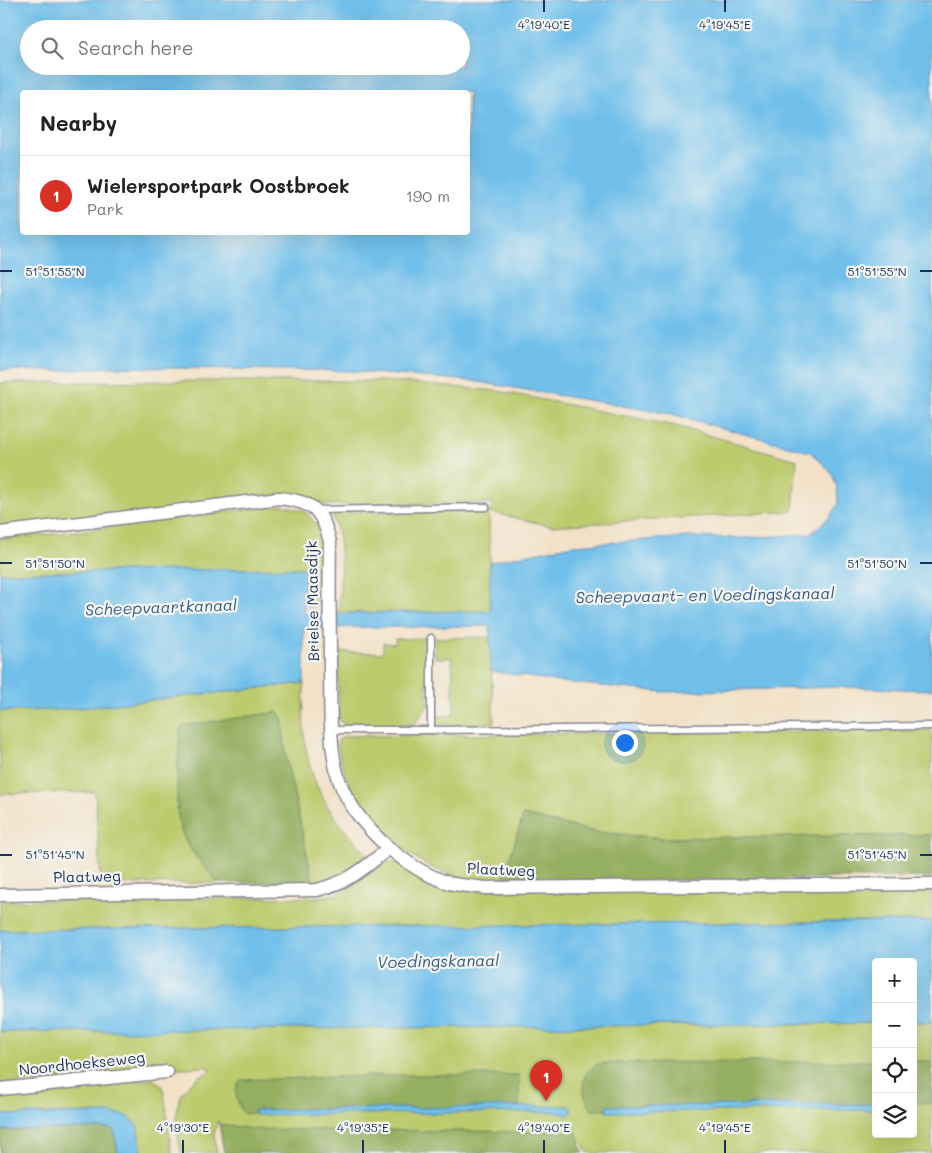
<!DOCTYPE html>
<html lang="en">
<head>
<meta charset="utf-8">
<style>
  :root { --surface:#fff; --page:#f6f6f6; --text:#222; --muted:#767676; --line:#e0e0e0; --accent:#d93025 }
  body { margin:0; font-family:Mali,sans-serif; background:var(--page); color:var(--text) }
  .controls { position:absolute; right:15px; bottom:15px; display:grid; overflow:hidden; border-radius:5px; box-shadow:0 5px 20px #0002 }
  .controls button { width:45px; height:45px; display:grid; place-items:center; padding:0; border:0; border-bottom:1px solid var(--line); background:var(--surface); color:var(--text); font:25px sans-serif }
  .you { position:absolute; left:624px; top:742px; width:18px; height:18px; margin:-12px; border:4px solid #fff; border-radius:50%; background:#1a73e8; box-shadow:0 0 0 8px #1a73e833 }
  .badge { display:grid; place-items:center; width:32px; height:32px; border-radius:50%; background:var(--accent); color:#fff; font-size:16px; font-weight:700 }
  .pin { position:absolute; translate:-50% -41px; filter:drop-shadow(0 1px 2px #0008) }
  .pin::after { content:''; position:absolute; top:26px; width:18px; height:15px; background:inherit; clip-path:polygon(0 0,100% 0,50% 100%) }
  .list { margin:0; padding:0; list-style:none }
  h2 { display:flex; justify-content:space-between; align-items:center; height:65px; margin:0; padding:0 20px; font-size:21px }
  h2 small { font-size:16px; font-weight:400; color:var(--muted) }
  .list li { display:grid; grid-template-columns:32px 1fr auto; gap:15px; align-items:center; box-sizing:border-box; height:80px; padding:0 20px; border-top:1px solid var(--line) }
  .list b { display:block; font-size:19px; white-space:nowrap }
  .list p { margin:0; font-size:16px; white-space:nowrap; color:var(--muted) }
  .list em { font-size:16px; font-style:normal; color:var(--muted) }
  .icon { flex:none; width:28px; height:28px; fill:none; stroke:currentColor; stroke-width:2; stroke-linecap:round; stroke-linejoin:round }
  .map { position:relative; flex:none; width:932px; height:1153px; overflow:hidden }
  .search { position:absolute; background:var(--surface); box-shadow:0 5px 20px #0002; left:20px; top:20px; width:450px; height:55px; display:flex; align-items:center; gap:12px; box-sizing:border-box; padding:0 18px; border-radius:28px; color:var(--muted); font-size:19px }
  .panel { position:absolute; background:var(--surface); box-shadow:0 5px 20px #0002; left:20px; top:90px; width:450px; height:145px; border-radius:5px }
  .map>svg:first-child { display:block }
  .green { fill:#bccb6d; stroke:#6c7d66 }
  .forest { fill:#95af60; stroke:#586f5f }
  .water { fill:#6fbfea; stroke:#4577a4; fill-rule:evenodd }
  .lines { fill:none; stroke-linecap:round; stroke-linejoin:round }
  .service-casing { stroke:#868892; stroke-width:9 }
  .minor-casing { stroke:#868892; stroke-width:15 }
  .service { stroke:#fff; stroke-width:6 }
  .minor { stroke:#fff; stroke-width:12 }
  .ticks { fill:none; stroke:#1b2f5e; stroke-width:2 }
  .labels { text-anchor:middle; stroke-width:4.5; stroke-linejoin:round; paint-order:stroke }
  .street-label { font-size:15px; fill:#1b2f5e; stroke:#f6f6f2 }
  .water-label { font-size:16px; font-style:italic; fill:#345a88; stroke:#f6f6f2 }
  .ticks-label { font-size:12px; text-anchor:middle; fill:#1b2f5e; stroke:#f6f6f2; stroke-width:4.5; stroke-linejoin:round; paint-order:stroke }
</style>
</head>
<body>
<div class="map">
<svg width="932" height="1153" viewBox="0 0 932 1153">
  <rect width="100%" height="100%" fill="#f6f6f2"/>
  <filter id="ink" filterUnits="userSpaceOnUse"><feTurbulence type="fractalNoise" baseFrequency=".02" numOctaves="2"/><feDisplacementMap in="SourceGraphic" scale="10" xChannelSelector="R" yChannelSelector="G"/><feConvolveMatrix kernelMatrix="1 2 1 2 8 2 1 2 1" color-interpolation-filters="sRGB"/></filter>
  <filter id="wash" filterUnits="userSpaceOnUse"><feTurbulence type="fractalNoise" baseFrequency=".0096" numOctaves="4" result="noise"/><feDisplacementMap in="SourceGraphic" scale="20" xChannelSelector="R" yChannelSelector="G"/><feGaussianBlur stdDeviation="1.12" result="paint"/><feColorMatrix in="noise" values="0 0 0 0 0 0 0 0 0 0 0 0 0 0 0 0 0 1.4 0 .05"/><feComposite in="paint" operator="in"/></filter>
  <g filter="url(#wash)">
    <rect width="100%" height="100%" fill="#f2e1c7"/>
    <g class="green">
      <path d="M 170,381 L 383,381 L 498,391 L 676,426 L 797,460 L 793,511 L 551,526 L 489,512 L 491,611 L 339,613 C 339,586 345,543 333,519 L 336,512 L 489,512 L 494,503 L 317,505 L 301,496 L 34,525 L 0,526 L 0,383 Z"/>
      <path d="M 282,505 L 305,511 L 322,531 L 325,540 L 326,602 L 315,602 L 315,607 L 308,607 L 305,603 L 306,568 L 0,573 L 0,539 L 70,532 Z"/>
      <path d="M 490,637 L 494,723 L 436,725 L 436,716 L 454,715 L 452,658 L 435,658 L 435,638 Z"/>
      <path d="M 428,638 L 427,707 L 414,725 L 351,727 L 344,725 L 339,719 L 338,652 L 383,653 L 383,643 L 395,644 L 395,639 Z"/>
      <path d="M 304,683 C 304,699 303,716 304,733 C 309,787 331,817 368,855 L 334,880 L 313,882 L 286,758 L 282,718 L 180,730 C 179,754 173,812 182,833 C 190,852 206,868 218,883 L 101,884 L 95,792 L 0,794 L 0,711 L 53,710 L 88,707 Z"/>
      <path d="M 932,730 L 932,835 L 663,838 L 595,832 L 523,815 L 504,878 L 524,881 C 500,881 476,882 452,875 C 401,861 339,797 338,740 L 345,736 Z"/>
      <path d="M 389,862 L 398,863 L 429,881 L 453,889 L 932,889 L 932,921 L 0,930 L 0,901 L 318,897 L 338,894 L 381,865 Z"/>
      <path d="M 913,1022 L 932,1022 L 932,1153 L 588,1153 L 580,1140 L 223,1137 L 218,1120 L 214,1134 L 217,1153 L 181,1153 C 177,1129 170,1104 189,1085 C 195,1079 201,1074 210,1072 L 209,1067 L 158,1069 L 0,1085 L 0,1032 L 876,1023 L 876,1134 L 913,1134 Z"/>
      <path d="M 153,1079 L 161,1085 L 164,1092 L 172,1153 L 142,1153 C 139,1141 140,1126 130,1118 C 118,1109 21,1115 0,1115 L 0,1093 Z"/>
    </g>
    <g class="forest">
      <path d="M 277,712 L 280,714 L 282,718 L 286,758 L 313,882 L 218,883 C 206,868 190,852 182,833 C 173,812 179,754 180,730 L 182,726 Z"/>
      <path d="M 523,815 L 595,832 L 663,838 L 932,835 L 932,877 L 594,881 L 524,881 L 504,878 Z"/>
      <path d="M 876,1061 L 876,1104 L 608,1106 L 607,1110 L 592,1110 C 580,1092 577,1070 603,1063 Z"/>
      <rect x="913" y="1061" width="19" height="42"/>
      <path d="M 401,1075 L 519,1075 L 519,1107 L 254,1110 L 254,1113 L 244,1114 C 237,1104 232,1090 241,1080 Z"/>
      <path d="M 219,1124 L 253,1129 L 564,1132 L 575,1130 L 580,1140 L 578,1142 L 584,1153 L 224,1153 Z"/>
      <path d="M 108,1128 L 114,1130 L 118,1153 L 0,1153 L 0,1130 Z"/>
    </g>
    <g class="water">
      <path d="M 0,0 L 932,0 L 932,690 L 840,687 L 663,692 L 560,682 L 491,671 L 490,626 L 304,628 L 304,683 L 88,707 L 53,710 L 0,711 L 0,573 L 304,568 L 304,614 L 490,611 L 490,562 L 573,545 L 688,537 L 741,538 L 810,534 L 829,518 L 838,504 L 837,487 L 832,474 L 823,464 L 810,452 L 671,414 L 472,381 L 347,371 L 111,367 L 59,371 L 0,370 ZM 29,29 L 461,29 L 461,66 L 29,66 ZM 22,92 L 468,92 L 468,232 L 22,232 Z"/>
      <path d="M 932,921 L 932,1022 L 913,1022 L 913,962 L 876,962 L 876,1023 L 0,1032 L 0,930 Z"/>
      <path d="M 876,1104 L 876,1110 L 607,1112 L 607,1106 Z"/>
      <path d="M 566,1106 L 569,1106 L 572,1110 L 569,1115 L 555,1112 L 254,1115 L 254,1110 Z"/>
      <path d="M 108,1113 L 128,1116 L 137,1126 L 142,1153 L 118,1153 L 114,1130 L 108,1128 L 0,1130 L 0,1115 Z"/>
    </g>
  </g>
  <g filter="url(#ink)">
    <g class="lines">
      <defs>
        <g id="service">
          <path d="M 316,510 L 486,507"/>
          <path d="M 331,730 L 431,730 L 431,638"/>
          <path d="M 431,730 L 932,726"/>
        </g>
        <g id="minor">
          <path d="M 0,533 L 279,498 C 312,502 322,508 330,542 C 329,586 330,630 330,674 C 331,709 328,758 343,790 C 363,831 406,869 449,883 C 460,886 474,886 486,888 L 932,884"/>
          <path d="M 0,895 L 317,890 C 351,881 362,870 389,848"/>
          <path d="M 0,1089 L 167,1072"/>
        </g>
      </defs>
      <use href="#service" class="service-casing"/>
      <use href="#minor" class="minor-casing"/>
      <use href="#service" class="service"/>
      <use href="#minor" class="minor"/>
    </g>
  </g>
  <path class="ticks" d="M 544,0 L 544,12M 725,0 L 725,12M 0,271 L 12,271M 920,271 L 932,271M 0,563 L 12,563M 920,563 L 932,563M 0,855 L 12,855M 920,855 L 932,855M 183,1140 L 183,1153M 363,1140 L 363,1153M 544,1140 L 544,1153M 725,1140 L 725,1153"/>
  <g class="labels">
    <g class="street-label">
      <text transform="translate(313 601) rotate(-91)" y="5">Brielse Maasdijk</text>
      <text transform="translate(501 870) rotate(3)" y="5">Plaatweg</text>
      <text transform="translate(87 877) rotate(-1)" y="5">Plaatweg</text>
      <text transform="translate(82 1064) rotate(-6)" y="5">Noordhoekseweg</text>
    </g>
    <g class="water-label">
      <text transform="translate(705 595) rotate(-1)" y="6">Scheepvaart- en Voedingskanaal</text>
      <text transform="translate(161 607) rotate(-2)" y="6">Scheepvaartkanaal</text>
      <text transform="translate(438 961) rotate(-1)" y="6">Voedingskanaal</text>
    </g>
  </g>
  <g class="ticks-label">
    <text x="544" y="29">4°19'40"E</text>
    <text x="725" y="29">4°19'45"E</text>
    <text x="55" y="276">51°51'55"N</text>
    <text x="877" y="276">51°51'55"N</text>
    <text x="55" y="568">51°51'50"N</text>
    <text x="877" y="568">51°51'50"N</text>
    <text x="55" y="859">51°51'45"N</text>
    <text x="877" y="859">51°51'45"N</text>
    <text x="183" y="1132">4°19'30"E</text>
    <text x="363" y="1132">4°19'35"E</text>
    <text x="544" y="1132">4°19'40"E</text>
    <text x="725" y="1132">4°19'45"E</text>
  </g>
</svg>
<div class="controls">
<button>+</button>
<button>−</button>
<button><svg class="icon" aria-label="locate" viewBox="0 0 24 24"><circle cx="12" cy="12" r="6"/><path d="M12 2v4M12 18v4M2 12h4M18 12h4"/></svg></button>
<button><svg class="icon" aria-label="layers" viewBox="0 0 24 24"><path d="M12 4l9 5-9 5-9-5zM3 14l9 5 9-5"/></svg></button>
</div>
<div class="you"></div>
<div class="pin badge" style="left:546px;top:1101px">1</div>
<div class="search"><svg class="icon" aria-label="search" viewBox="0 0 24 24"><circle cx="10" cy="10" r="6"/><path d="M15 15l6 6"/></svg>Search here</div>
<section class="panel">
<h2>Nearby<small></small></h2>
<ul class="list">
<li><span class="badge">1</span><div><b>Wielersportpark Oostbroek</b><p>Park</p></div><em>190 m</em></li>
</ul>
</section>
</div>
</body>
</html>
